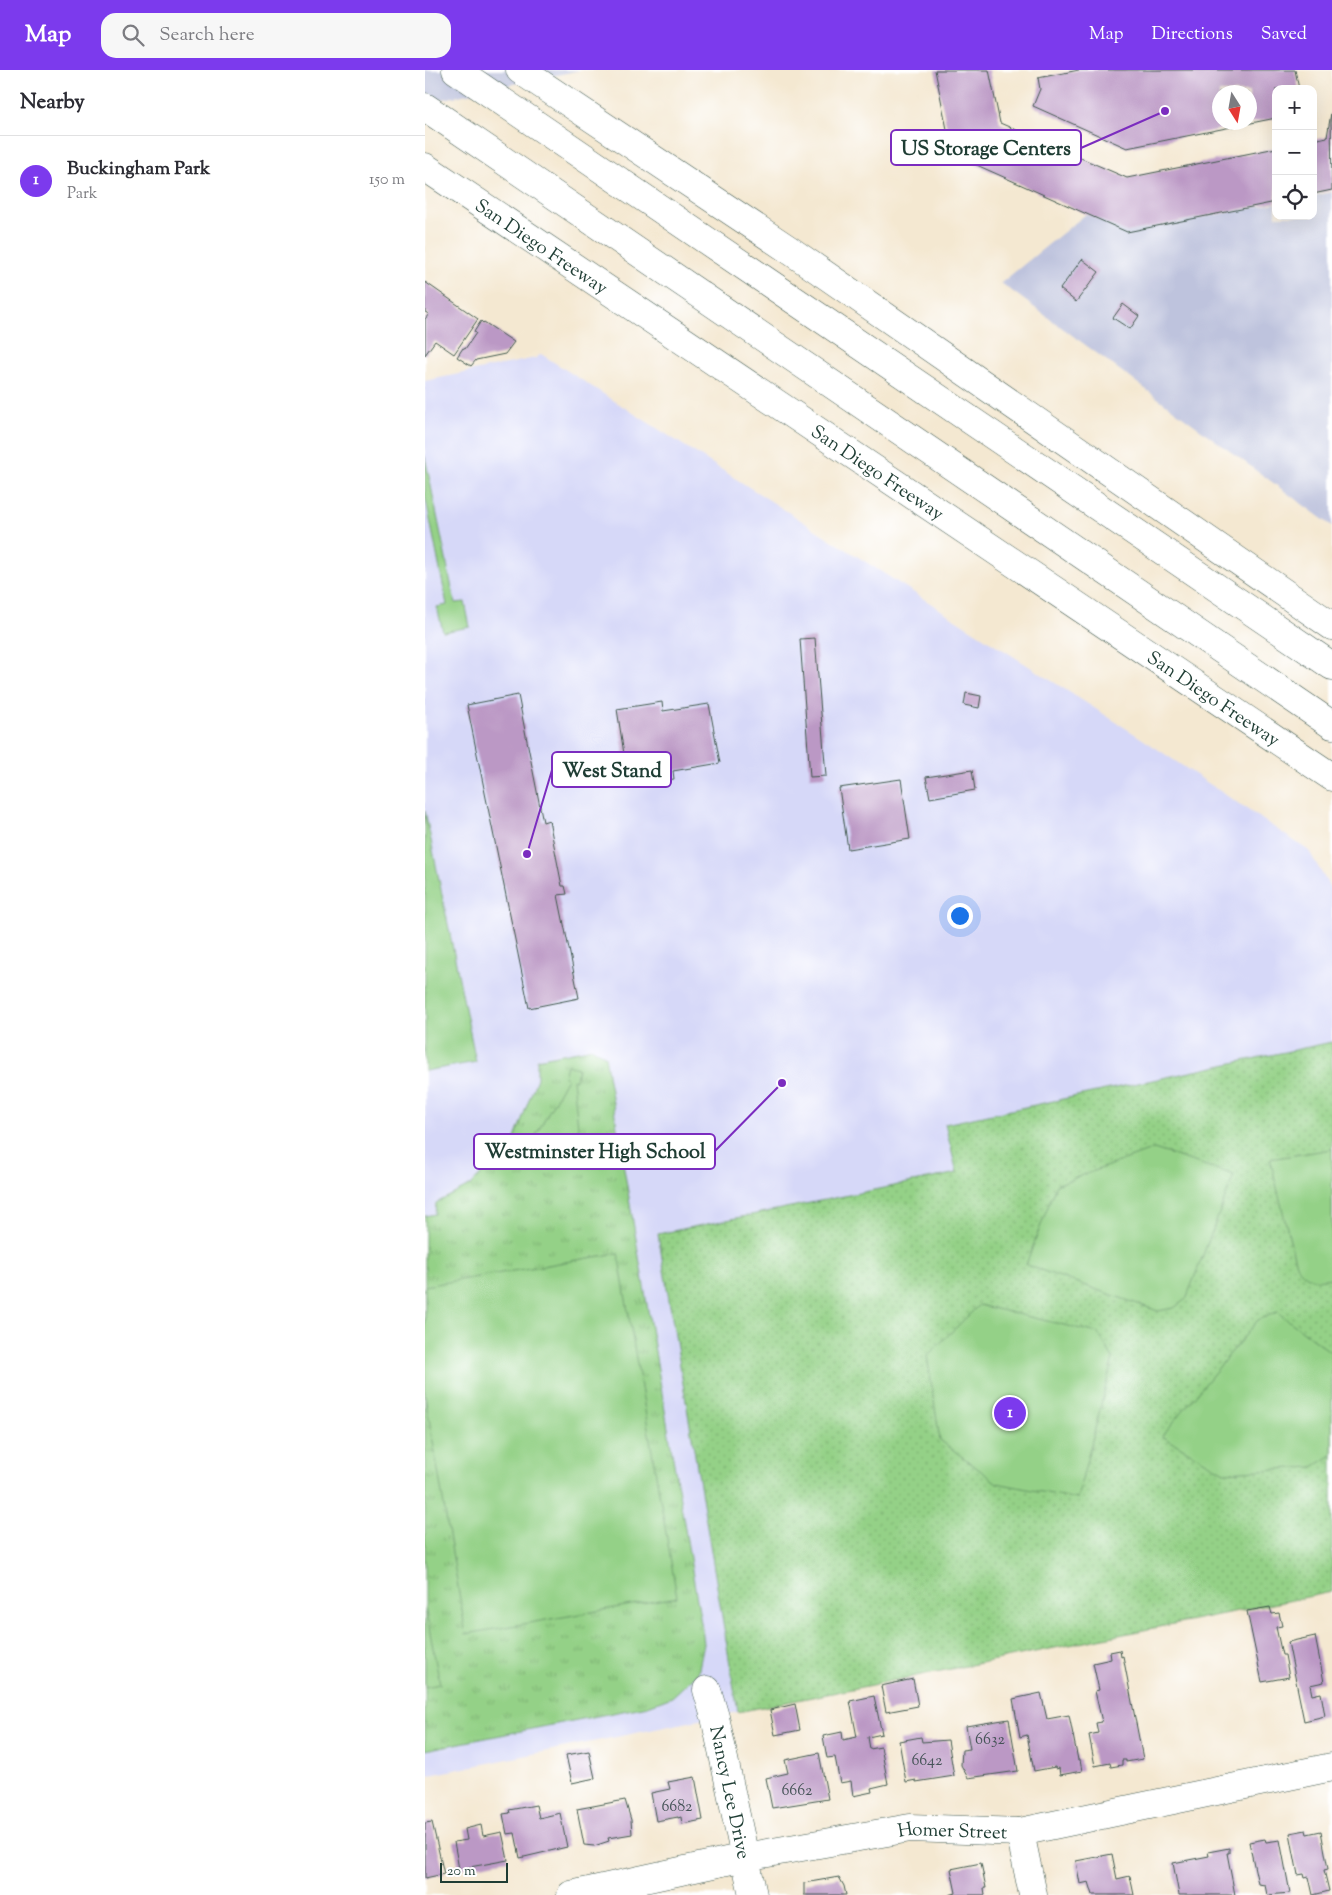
<!DOCTYPE html>
<html lang="en">
<head>
<meta charset="utf-8">
<style>
  :root { --surface:#fff; --page:#f7f7f7; --text:#2b2b33; --muted:#7c7c81; --line:#e1e1e2; --accent:#7c3aed }
  body { margin:0; font-family:"Sorts Mill Goudy",serif; background:var(--page); color:var(--text) }
  .controls { position:absolute; right:15px; top:15px; display:grid; overflow:hidden; border-radius:10px; box-shadow:0 5px 20px #0002 }
  .controls button { width:45px; height:45px; display:grid; place-items:center; padding:0; border:0; border-bottom:1px solid var(--line); background:var(--surface); color:var(--text); font:25px sans-serif }
  .compass { position:absolute; left:787px; top:15px; width:45px; height:45px; border-radius:50%; background:var(--surface); box-shadow:0 5px 20px #0002; rotate:169deg }
  .scale { position:absolute; left:15px; bottom:12px; width:68px; box-sizing:border-box; padding-left:5px; border:2px solid #1f3d34; border-top:0; font-size:14px; line-height:18px; white-space:nowrap; color:#1f3d34; -webkit-text-stroke:4px #fff; paint-order:stroke }
  .you { position:absolute; left:534px; top:845px; width:18px; height:18px; margin:-12px; border:4px solid #fff; border-radius:50%; background:#1a73e8; box-shadow:0 0 0 8px #1a73e833 }
  .badge { display:grid; place-items:center; width:32px; height:32px; border-radius:50%; background:var(--accent); color:#fff; font-size:16px; font-weight:700 }
  .pin { position:absolute; translate:-50% -50%; border:2px solid #fff; box-shadow:0 1px 5px #0006 }
  .list { margin:0; padding:0; list-style:none }
  h2 { display:flex; justify-content:space-between; align-items:center; height:65px; margin:0; padding:0 20px; font-size:21px }
  h2 small { font-size:16px; font-weight:400; color:var(--muted) }
  .list li { display:grid; grid-template-columns:32px 1fr auto; gap:15px; align-items:center; box-sizing:border-box; height:90px; padding:0 20px; border-top:1px solid var(--line) }
  .list b { display:block; font-size:19px; white-space:nowrap }
  .list p { margin:0; font-size:16px; white-space:nowrap; color:var(--muted) }
  .list em { font-size:16px; font-style:normal; color:var(--muted) }
  .icon { flex:none; width:28px; height:28px; fill:none; stroke:currentColor; stroke-width:2; stroke-linecap:round; stroke-linejoin:round }
  .map { position:relative; flex:none; width:907px; height:1825px; overflow:hidden }
  header { display:flex; align-items:center; gap:30px; box-sizing:border-box; height:70px; padding:0 25px; background:var(--accent); color:#fff }
  header strong { font-size:24px }
  nav { display:flex; gap:28px; margin-inline-start:auto; font-size:18px }
  .search { width:350px; height:45px; background:var(--page); display:flex; align-items:center; gap:12px; box-sizing:border-box; padding:0 18px; border-radius:15px; color:var(--muted); font-size:19px }
  main { display:flex }
  aside { flex:1; background:var(--surface) }
  .map>svg:first-child { display:block }
  .built { fill:#d6d8f8 }
  .industrial { fill:#bec3dd }
  .grass { fill:url(#grass-tufts); stroke:#5a875e }
  .park { fill:url(#park-dots); stroke:#5a875e }
  .pitch { fill:#94d187; stroke:#5a875e }
  .building { fill:#bb98c5; fill-rule:evenodd }
  .lines { fill:none; stroke-linecap:round; stroke-linejoin:round }
  .minor-casing { stroke:#3f574c; stroke-width:29 }
  .highway-casing { stroke:#3f574c; stroke-width:29 }
  .minor { stroke:#fff; stroke-width:28 }
  .highway { stroke:#fff; stroke-width:28 }
  .labels { text-anchor:middle; stroke-width:4.5; stroke-linejoin:round; paint-order:stroke }
  .number-label { font-size:16px; fill:#465458 }
  .street-label { font-size:19px; fill:#1f3d34; stroke:#fff }
  .leader { fill:none; stroke:#7b2cbf; stroke-width:2 }
  .callout-dot { fill:#7b2cbf; stroke:#fff; stroke-width:2 }
  .callout { fill:#fff; stroke:#7b2cbf; stroke-width:2 }
  .callout-label { font-size:20px; text-anchor:middle; font-weight:bold; fill:#1f3d34 }
</style>
</head>
<body>
<header>
<strong>Map</strong>
<div class="search"><svg class="icon" aria-label="search" viewBox="0 0 24 24"><circle cx="10" cy="10" r="6"/><path d="M15 15l6 6"/></svg>Search here</div>
<nav><a>Map</a><a>Directions</a><a>Saved</a></nav>
</header>
<main>
<aside>
<h2>Nearby<small></small></h2>
<ul class="list">
<li><span class="badge">1</span><div><b>Buckingham Park</b><p>Park</p></div><em>150 m</em></li>
</ul>
</aside>
<div class="map">
<svg width="907" height="1825" viewBox="0 0 907 1825">
  <defs>
    <pattern id="grass-tufts" width="24" height="20" patternUnits="userSpaceOnUse" patternTransform="scale(1.25)"><rect width="24" height="20" fill="#94d187"/><path d="M3 7l-1-3M5 7V3M7 7l1-3M15 17l-1-3M17 17v-4M19 17l1-3" fill="none" stroke="#7fb475"/></pattern>
    <pattern id="park-dots" width="8" height="8" patternUnits="userSpaceOnUse" patternTransform="scale(1.25)"><rect width="8" height="8" fill="#94d187"/><path d="M2 2h.1M6 6h.1" fill="none" stroke="#7fb475" stroke-width="1.8" stroke-linecap="round"/></pattern>
  </defs>
  <rect width="100%" height="100%" fill="#fff"/>
  <filter id="ink" filterUnits="userSpaceOnUse"><feTurbulence type="fractalNoise" baseFrequency=".02" numOctaves="2"/><feDisplacementMap in="SourceGraphic" scale="10" xChannelSelector="R" yChannelSelector="G"/><feConvolveMatrix kernelMatrix="1 2 1 2 8 2 1 2 1" color-interpolation-filters="sRGB"/></filter>
  <filter id="wash" filterUnits="userSpaceOnUse"><feTurbulence type="fractalNoise" baseFrequency=".0096" numOctaves="4" result="noise"/><feDisplacementMap in="SourceGraphic" scale="20" xChannelSelector="R" yChannelSelector="G"/><feGaussianBlur stdDeviation="1.12" result="paint"/><feColorMatrix in="noise" values="0 0 0 0 0 0 0 0 0 0 0 0 0 0 0 0 0 1.4 0 .05"/><feComposite in="paint" operator="in"/></filter>
  <g filter="url(#wash)">
    <rect width="100%" height="100%" fill="#f4e8d1"/>
    <path class="built" d="M 116,284 L 716,668 L 884,781 L 907,821 L 907,972 L 521,1054 L 532,1103 L 233,1164 L 313,1642 L 0,1706 L 0,311 L 111,288 Z"/>
    <g class="industrial">
      <path d="M 0,0 L 155,0 L 0,33 Z"/>
      <path d="M 907,122 L 907,456 L 576,213 L 661,144 L 702,162 L 851,133 L 851,146 L 888,146 L 888,126 Z"/>
    </g>
    <path class="grass" d="M 168,978 L 180,986 L 278,1565 L 279,1574 L 273,1603 L 247,1627 L 223,1636 L 0,1680 L 0,1146 L 10,1144 L 11,1133 L 46,1115 L 90,1068 L 112,1008 L 112,989 Z"/>
    <path class="park" d="M 907,972 L 907,1522 L 313,1642 L 233,1164 L 532,1103 L 520,1054 Z"/>
    <g class="pitch">
      <path d="M 0,387 L 30,533 L 40,532 L 45,557 L 18,562 L 12,537 L 22,535 L 0,425 Z"/>
      <path d="M 0,741 L 51,992 L 0,1001 Z"/>
      <path d="M 142,995 L 153,998 L 151,1010 L 148,1009 L 156,1086 L 128,1085 L 105,1076 L 142,1008 L 139,1007 Z"/>
      <path d="M 729,1079 L 809,1105 L 761,1229 L 749,1238 L 733,1241 L 601,1195 L 631,1115 Z"/>
      <path d="M 907,1079 L 907,1208 C 889,1211 882,1210 871,1195 L 845,1089 Z"/>
      <path d="M 193,1183 L 252,1527 L 41,1564 L 0,1325 L 0,1216 Z"/>
      <path d="M 554,1235 L 673,1263 L 688,1288 L 652,1429 L 572,1413 L 515,1370 L 502,1286 Z"/>
      <path d="M 852,1242 L 907,1283 L 907,1385 L 888,1397 L 799,1402 L 737,1366 L 833,1250 Z"/>
      <path d="M 0,1537 L 15,1614 L 0,1617 Z"/>
    </g>
    <g id="blocks">
      <g class="building">
        <path d="M 510,0 L 564,0 L 575,53 L 702,108 L 851,78 L 851,132 L 702,162 L 527,84 Z"/>
        <path d="M 654,0 L 870,0 L 874,19 L 851,19 L 851,48 L 702,78 L 608,36 L 615,19 L 613,8 ZM 794,22 L 824,22 L 824,52 L 794,52 Z"/>
        <path d="M 906,43 L 907,120 L 888,124 L 888,70 L 902,67 Z"/>
        <path d="M 657,189 L 674,202 L 651,232 L 635,219 Z"/>
        <path d="M 0,212 L 53,249 L 29,284 L 10,271 L 0,285 L 0,249 L 4,244 L 0,242 Z"/>
        <path d="M 698,234 L 714,246 L 705,259 L 688,248 Z"/>
        <path d="M 56,251 L 58,253 L 59,252 L 89,272 L 80,284 L 51,290 L 46,296 L 32,287 L 38,278 L 40,279 L 51,263 L 49,262 Z"/>
        <path d="M 390,568 L 401,706 L 385,707 L 375,569 Z"/>
        <path d="M 541,623 L 556,626 L 554,638 L 539,635 Z"/>
        <path d="M 93,625 L 118,752 L 124,750 L 137,816 L 140,816 L 142,824 L 133,825 L 154,928 L 104,938 L 42,635 Z"/>
        <path d="M 237,632 L 238,641 L 284,634 L 295,693 L 248,701 L 249,709 L 204,716 L 192,639 Z"/>
        <path d="M 547,700 L 550,720 L 505,728 L 501,707 Z"/>
        <path d="M 476,709 L 485,769 L 423,779 L 414,718 Z"/>
        <path d="M 845,1537 L 847,1544 L 854,1543 L 857,1556 L 851,1557 L 857,1585 L 860,1585 L 864,1607 L 837,1612 L 822,1541 Z"/>
        <path d="M 890,1566 L 899,1612 L 885,1615 L 887,1625 L 896,1623 L 900,1646 L 879,1651 L 863,1572 Z"/>
        <path d="M 695,1580 L 696,1587 L 698,1586 L 718,1689 L 701,1692 L 701,1690 L 697,1690 L 697,1695 L 686,1697 L 685,1693 L 670,1696 L 664,1665 L 673,1663 L 671,1653 L 677,1652 L 670,1621 L 674,1620 L 668,1593 L 686,1589 L 685,1582 Z"/>
        <path d="M 488,1609 L 493,1636 L 461,1642 L 456,1616 Z"/>
        <path d="M 616,1623 L 622,1649 L 644,1645 L 653,1690 L 655,1690 L 657,1701 L 635,1705 L 634,1698 L 631,1699 L 630,1697 L 609,1701 L 602,1665 L 595,1667 L 588,1629 Z"/>
        <path d="M 449,1626 L 457,1664 L 443,1667 L 445,1679 L 456,1677 L 463,1714 L 446,1718 L 447,1722 L 428,1726 L 426,1711 L 415,1713 L 410,1687 L 402,1688 L 398,1666 L 417,1662 L 418,1670 L 432,1667 L 425,1631 Z"/>
        <path d="M 370,1634 L 375,1660 L 350,1665 L 345,1640 Z"/>
        <path d="M 584,1649 L 593,1701 L 543,1708 L 536,1695 L 537,1680 L 545,1679 L 541,1656 Z"/>
        <path d="M 496,1667 L 497,1672 L 523,1670 L 529,1706 L 491,1712 L 491,1710 L 481,1712 L 474,1671 Z"/>
        <path d="M 164,1681 L 170,1708 L 147,1713 L 141,1685 Z"/>
        <path d="M 394,1683 L 403,1729 L 347,1738 L 341,1708 L 363,1703 L 360,1690 Z"/>
        <path d="M 270,1707 L 278,1750 L 257,1754 L 256,1747 L 253,1748 L 253,1747 L 231,1751 L 226,1723 L 245,1719 L 243,1712 Z"/>
        <path d="M 200,1730 L 206,1750 L 207,1764 L 183,1768 L 184,1771 L 169,1776 L 159,1775 L 152,1739 Z"/>
        <path d="M 111,1735 L 114,1748 L 135,1743 L 142,1777 L 95,1788 L 90,1763 L 82,1764 L 78,1744 L 85,1743 L 84,1740 Z"/>
        <path d="M 7,1752 L 19,1804 L 0,1808 L 0,1753 Z"/>
        <path d="M 56,1755 L 58,1766 L 77,1762 L 83,1790 L 34,1799 L 29,1772 L 42,1770 L 40,1759 Z"/>
        <path d="M 881,1760 L 882,1764 L 896,1761 L 903,1799 L 899,1800 L 904,1821 L 888,1825 L 884,1807 L 880,1808 L 879,1804 L 873,1805 L 865,1763 Z"/>
        <path d="M 840,1769 L 841,1772 L 855,1770 L 865,1823 L 842,1825 L 840,1815 L 833,1814 L 824,1772 Z"/>
        <path d="M 804,1778 L 804,1783 L 802,1783 L 810,1825 L 754,1825 L 748,1793 L 784,1786 L 783,1782 Z"/>
        <path d="M 687,1784 L 692,1809 L 705,1806 L 709,1825 L 668,1825 L 664,1812 L 655,1814 L 651,1791 Z"/>
        <path d="M 556,1793 L 561,1818 L 559,1818 L 560,1825 L 524,1825 L 531,1823 L 526,1799 Z"/>
        <path d="M 414,1807 L 419,1816 L 421,1825 L 379,1825 L 379,1813 Z"/>
      </g>
    </g>
  </g>
  <g filter="url(#ink)">
    <use href="#blocks" fill-opacity="0" stroke="#3f574c" stroke-width="1"/>
    <g class="lines">
      <defs>
        <g id="minor">
          <path id="s1" d="M 282,1620 L 290,1647 L 328,1825"/>
          <path d="M 595,1762 L 608,1825"/>
          <path id="s2" d="M 146,1825 L 320,1787 L 485,1758 L 595,1762 L 907,1697"/>
        </g>
        <g id="highway">
          <path d="M 31,0 L 907,596"/>
          <path d="M 95,0 L 366,181 L 907,556"/>
          <path d="M 0,37 L 907,655"/>
          <path id="s3" d="M 0,97 L 907,707"/>
        </g>
      </defs>
      <use href="#minor" class="minor-casing"/>
      <use href="#highway" class="highway-casing"/>
      <use href="#minor" class="minor"/>
      <use href="#highway" class="highway"/>
    </g>
  </g>
  <g class="labels">
    <g class="number-label">
      <text x="565" y="1674">6632</text>
      <text x="502" y="1695">6642</text>
      <text x="372" y="1725">6662</text>
      <text x="252" y="1741">6682</text>
    </g>
    <g class="street-label">
      <text dy="7" stroke="none"><textPath href="#s3" startOffset="141">San Diego Freeway</textPath></text>
      <text dy="7" stroke="none"><textPath href="#s3" startOffset="546">San Diego Freeway</textPath></text>
      <text dy="7" stroke="none"><textPath href="#s3" startOffset="951">San Diego Freeway</textPath></text>
      <text dy="7" stroke="none"><textPath href="#s1" startOffset="105">Nancy Lee Drive</textPath></text>
      <text dy="7" stroke="none"><textPath href="#s2" startOffset="388">Homer Street</textPath></text>
    </g>
  </g>
  <path class="leader" d="M740 41L656 78M102 784L127 700M357 1013L290 1081"/>
  <g class="callout-dot">
    <circle cx="740" cy="41" r="5"/>
    <circle cx="102" cy="784" r="5"/>
    <circle cx="357" cy="1013" r="5"/>
  </g>
  <g class="callout">
    <rect x="466" y="60" width="190" height="35" rx="5"/>
    <rect x="127" y="682" width="119" height="35" rx="5"/>
    <rect x="49" y="1064" width="241" height="35" rx="5"/>
  </g>
  <g class="callout-label">
    <text x="561" y="85">US Storage Centers</text>
    <text x="187" y="707">West Stand</text>
    <text x="170" y="1088">Westminster High School</text>
  </g>
</svg>
<div class="controls">
<button>+</button>
<button>−</button>
<button><svg class="icon" aria-label="locate" viewBox="0 0 24 24"><circle cx="12" cy="12" r="6"/><path d="M12 2v4M12 18v4M2 12h4M18 12h4"/></svg></button>
</div>
<svg class="compass" viewBox="-18 -18 36 36"><path d="M0-13l5 13h-10z" fill="#e53935"/><path d="M0 13l5-13h-10z" fill="#7c7c81"/></svg>
<div class="scale">20 m</div>
<div class="you"></div>
<div class="pin badge" style="left:585px;top:1343px">1</div>
</div>
</main>
</body>
</html>
